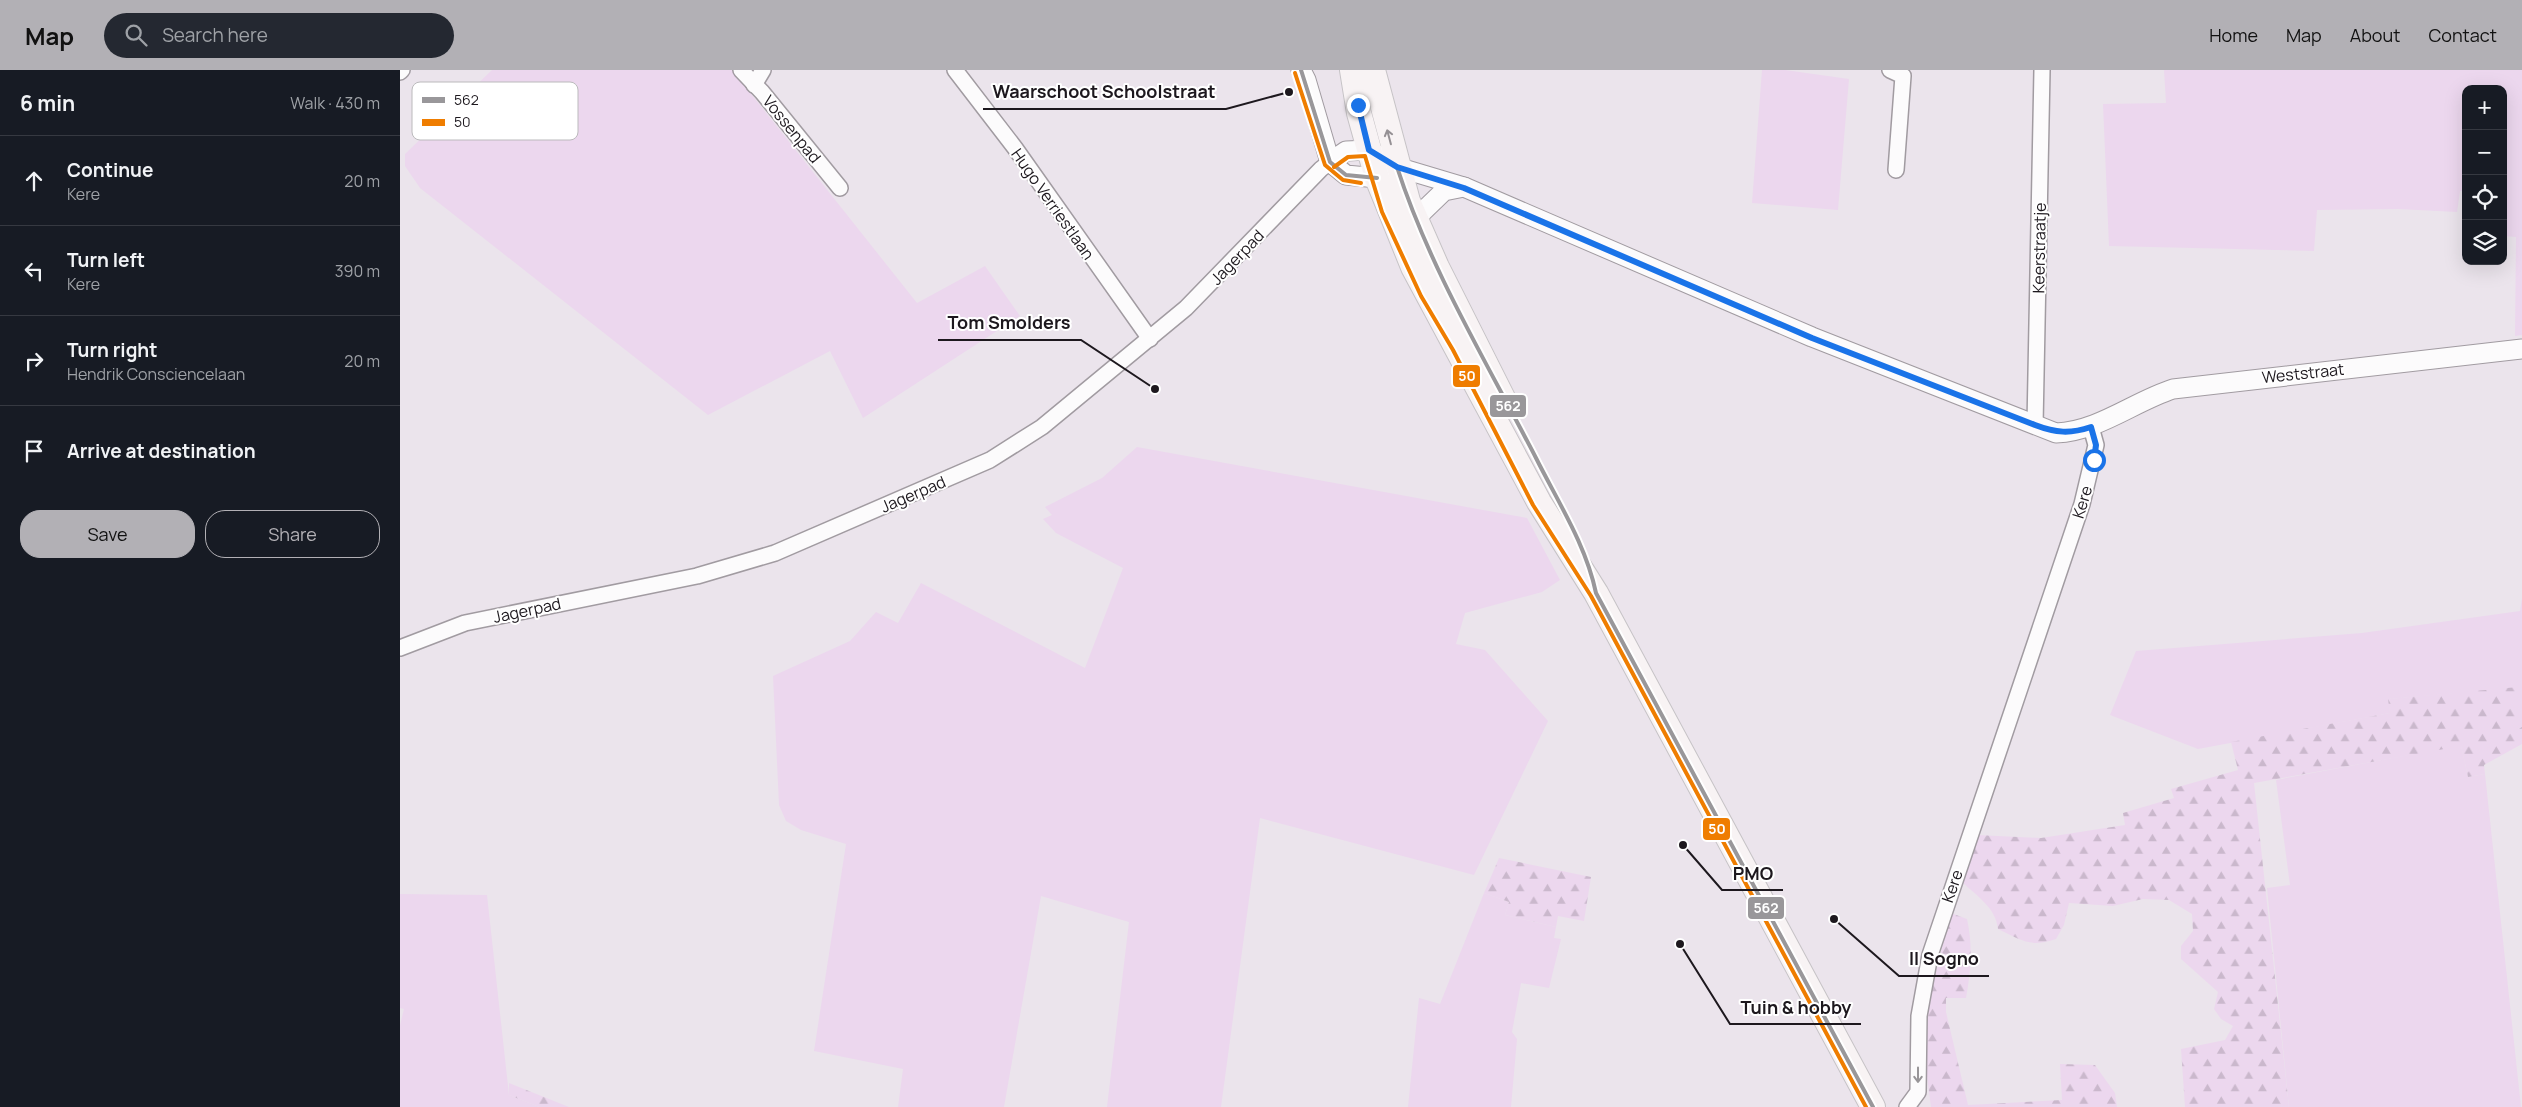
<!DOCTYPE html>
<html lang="en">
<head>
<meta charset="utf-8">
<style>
  :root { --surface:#171b24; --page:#242831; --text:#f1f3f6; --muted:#9ea1a6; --line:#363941; --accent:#b2b0b5 }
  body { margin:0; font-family:Manrope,sans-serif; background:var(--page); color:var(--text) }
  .controls { position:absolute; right:15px; top:15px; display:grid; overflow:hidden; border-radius:10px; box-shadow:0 5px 20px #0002 }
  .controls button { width:45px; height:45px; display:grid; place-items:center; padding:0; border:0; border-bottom:1px solid var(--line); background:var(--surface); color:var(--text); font:25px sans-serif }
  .stop { position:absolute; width:15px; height:15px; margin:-11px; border:4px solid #1a73e8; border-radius:50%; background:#fff }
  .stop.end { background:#1a73e8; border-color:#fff; box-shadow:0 1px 5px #0008 }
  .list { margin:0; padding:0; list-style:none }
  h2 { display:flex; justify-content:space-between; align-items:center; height:65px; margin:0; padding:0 20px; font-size:21px }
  h2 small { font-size:16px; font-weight:400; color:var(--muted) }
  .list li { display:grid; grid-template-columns:32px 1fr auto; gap:15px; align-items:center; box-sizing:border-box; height:90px; padding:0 20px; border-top:1px solid var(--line) }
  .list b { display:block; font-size:19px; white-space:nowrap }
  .list p { margin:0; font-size:16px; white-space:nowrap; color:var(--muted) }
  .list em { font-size:16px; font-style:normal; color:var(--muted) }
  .actions { display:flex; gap:10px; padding:15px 20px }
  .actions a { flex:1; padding:11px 0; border:1px solid var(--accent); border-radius:20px; text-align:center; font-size:18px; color:var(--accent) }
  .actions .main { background:var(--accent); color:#111 }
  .icon { flex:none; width:28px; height:28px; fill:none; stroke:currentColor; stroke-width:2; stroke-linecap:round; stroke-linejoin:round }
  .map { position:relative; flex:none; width:2122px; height:1037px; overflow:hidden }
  header { display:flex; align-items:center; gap:30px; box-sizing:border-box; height:70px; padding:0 25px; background:var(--accent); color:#111 }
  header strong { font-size:24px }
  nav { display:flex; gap:28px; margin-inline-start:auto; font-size:18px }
  .search { width:350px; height:45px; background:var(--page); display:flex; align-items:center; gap:12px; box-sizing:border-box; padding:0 18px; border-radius:28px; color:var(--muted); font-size:19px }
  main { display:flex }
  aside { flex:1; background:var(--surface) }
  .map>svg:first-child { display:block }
  .grass { fill:#ecd7ee }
  .forest { fill:url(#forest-firs) }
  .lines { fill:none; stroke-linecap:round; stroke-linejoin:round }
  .minor-casing { stroke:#a19ba1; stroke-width:18 }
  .tertiary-casing { stroke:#a19ba1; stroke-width:21 }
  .primary-casing { stroke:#c6c3c6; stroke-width:26 }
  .minor { stroke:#fcfbfc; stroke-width:15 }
  .tertiary { stroke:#fcfbfc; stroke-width:19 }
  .primary { stroke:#f8f3f4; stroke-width:24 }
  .bus-1-casing { stroke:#fff; stroke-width:8 }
  .bus-2-casing { stroke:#fff; stroke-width:8 }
  .bus-1 { stroke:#99979a; stroke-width:4 }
  .bus-2 { stroke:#ef7d00; stroke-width:4 }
  .oneway { stroke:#959094 }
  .oneway2 { stroke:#989598 }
  .route { stroke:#1a73e8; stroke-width:6 }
  .labels { text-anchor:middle; stroke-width:4; stroke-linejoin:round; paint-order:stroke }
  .street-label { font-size:16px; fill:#1d181e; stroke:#fff }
  .key { fill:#fff; stroke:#bbbabc; stroke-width:1 }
  .key-label { font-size:14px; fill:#1d181e }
  .leader { fill:none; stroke:#1d181e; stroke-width:2 }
  .callout-dot { fill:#1d181e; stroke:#fff; stroke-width:2 }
  .callout-label { font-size:18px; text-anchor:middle; font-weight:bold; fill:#1d181e; stroke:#fff; stroke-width:4; stroke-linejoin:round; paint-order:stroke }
  .line-badge { stroke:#fff; stroke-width:2 }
  .badge-label { font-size:14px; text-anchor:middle; font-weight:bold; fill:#fff }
</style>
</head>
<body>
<header>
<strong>Map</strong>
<div class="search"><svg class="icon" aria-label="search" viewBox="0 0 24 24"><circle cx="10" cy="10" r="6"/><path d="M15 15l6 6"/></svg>Search here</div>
<nav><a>Home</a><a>Map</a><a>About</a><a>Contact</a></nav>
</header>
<main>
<aside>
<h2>6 min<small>Walk · 430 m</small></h2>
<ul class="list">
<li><svg class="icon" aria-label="ahead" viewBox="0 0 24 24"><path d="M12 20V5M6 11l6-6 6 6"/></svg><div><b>Continue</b><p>Kere</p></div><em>20 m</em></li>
<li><svg class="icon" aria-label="left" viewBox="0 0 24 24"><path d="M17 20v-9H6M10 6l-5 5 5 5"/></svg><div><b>Turn left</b><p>Kere</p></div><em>390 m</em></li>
<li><svg class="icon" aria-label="right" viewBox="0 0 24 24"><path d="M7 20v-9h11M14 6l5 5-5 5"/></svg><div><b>Turn right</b><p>Hendrik Consciencelaan</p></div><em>20 m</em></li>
<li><svg class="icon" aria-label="arrive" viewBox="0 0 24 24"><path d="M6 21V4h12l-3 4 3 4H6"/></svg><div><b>Arrive at destination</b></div></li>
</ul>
<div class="actions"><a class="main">Save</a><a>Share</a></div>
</aside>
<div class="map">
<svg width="2122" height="1037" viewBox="0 0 2122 1037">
  <defs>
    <pattern id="forest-firs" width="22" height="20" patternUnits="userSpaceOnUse" patternTransform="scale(1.25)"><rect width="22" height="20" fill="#ecd7ee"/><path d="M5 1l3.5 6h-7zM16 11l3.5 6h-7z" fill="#cab8cc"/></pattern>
  </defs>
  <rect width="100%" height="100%" fill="#ebe4ec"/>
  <g class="grass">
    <path d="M 92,0 L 332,0 L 517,233 L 585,196 L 620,246 L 463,348 L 430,281 L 308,345 L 20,118 L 5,96 L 5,84 Z"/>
    <path d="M 1362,0 L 1385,0 L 1449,9 L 1438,140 L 1352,133 Z"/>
    <path d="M 1764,0 L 2122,0 L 2122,265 L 2115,266 L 2116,167 L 2103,166 L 2103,19 L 2066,19 L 2066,121 L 2060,121 L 2057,142 L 1998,139 L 1917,140 L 1914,181 L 1709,176 L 1703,34 L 1766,33 Z"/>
    <path d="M 737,377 L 1127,448 L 1160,510 L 1142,522 L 1065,543 L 1056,574 L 1085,580 L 1148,651 L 1074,805 L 860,748 L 821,1037 L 707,1037 L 729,852 L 641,826 L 604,1037 L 498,1037 L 503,999 L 414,981 L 446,774 L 401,760 L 386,751 L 379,735 L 373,606 L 450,571 L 476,542 L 498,553 L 521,513 L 685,598 L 723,498 L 656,463 L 643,449 L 652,445 L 645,437 L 702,408 Z"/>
    <path d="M 2122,528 L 2122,657 L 2118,659 L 2118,618 L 1989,629 L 1990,643 L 1798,679 L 1710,645 L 1736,581 L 1962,563 L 2120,541 Z"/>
    <path d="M 2061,675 L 2068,707 L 2085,704 L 2121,1037 L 1889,1037 L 1867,818 L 1890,815 L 1876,710 Z"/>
    <path d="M 1084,823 L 1109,832 L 1105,845 L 1156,857 L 1154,868 L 1161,869 L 1149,918 L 1121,913 L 1112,962 L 1117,969 L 1111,1037 L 1008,1037 L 1019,928 L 1040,934 Z"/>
    <path d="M 0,824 L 87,825 L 109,1025 L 139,1037 L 0,1037 L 0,955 L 4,939 L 0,938 Z"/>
  </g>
  <g class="forest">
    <path d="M 2118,617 L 2118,659 L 2122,657 L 2122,674 L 2084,695 L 2085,704 L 2068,707 L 2061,676 L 1854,713 L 1889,1037 L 1785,1037 L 1781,979 L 1825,970 L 1833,956 L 1821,949 L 1814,939 L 1818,922 L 1781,889 L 1781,876 L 1793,861 L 1792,844 L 1769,830 L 1743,829 L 1713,836 L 1669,833 L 1664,855 L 1656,869 C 1629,878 1622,870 1598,859 C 1596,838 1577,826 1562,812 L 1577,765 L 1641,768 L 1725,755 L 1723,743 L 1774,728 L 1771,719 L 1838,700 L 1831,672 L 1990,643 L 1988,629 Z"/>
    <path d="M 1099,788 L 1191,807 L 1184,851 L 1158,846 L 1156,857 L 1105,845 L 1109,832 L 1084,823 Z"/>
    <path d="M 1551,843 L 1567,849 C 1573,876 1571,901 1566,928 L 1546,928 L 1546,942 L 1568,1035 L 1662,1030 L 1660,994 L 1695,995 L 1715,1023 L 1717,1037 L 1531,1037 L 1523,976 L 1531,921 Z"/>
    <path d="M 109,1013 L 169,1037 L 139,1037 L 109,1025 Z"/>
  </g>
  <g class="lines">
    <defs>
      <g id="minor">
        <path d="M 341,0 L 362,22 L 440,118"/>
        <path d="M 555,0 L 615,78 L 750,269"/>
        <path d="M 1490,0 L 1503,6 L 1496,100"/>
        <path d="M 0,2 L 2,0"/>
        <path d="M 354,15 L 363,0"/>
        <path d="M 1635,355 L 1642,0"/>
        <path d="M 0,578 L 65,553 L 297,506 L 375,483 L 590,390 L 642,357 L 786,238 L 921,99 L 930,92"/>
        <path d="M 1507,1037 L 1518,1022 L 1519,946 L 1530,885 L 1682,434 L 1696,375 L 1691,357"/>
      </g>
      <g id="tertiary">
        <path d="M 901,0 L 906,10 L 930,92 L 946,105 L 977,108 L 987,103"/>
        <path d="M 930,92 L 946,81 L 969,80 L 997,97 L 1064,117 L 1412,267 L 1656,363 C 1699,361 1733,332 1773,319 L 2122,279"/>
        <path d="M 1016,148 L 1044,121 L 1064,117"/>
      </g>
      <g id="primary">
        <path d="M 952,0 L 959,43 L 977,108 L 1013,197 L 1139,432 L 1196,523 L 1473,1037"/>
        <path d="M 973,0 L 1008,131 L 1037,197 L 1104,330"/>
      </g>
    </defs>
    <use href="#minor" class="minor-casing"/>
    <use href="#tertiary" class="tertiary-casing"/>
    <use href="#primary" class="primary-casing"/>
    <use href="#minor" class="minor"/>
    <use href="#tertiary" class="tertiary"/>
    <use href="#primary" class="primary"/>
    <defs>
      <g id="bus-1">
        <path d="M 901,0 L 930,92 L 946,105 L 977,108"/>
        <path d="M 997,97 C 1030,199 1087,293 1136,388 C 1158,432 1186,475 1196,523 L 1473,1037"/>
      </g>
      <g id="bus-2">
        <path d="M 895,3 L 925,95 L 943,110 L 961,113"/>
        <path d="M 934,97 L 948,87 L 965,86 L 982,142 L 1021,226 L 1053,280 L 1133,435 L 1191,526 L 1466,1037"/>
      </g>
    </defs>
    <use href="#bus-1" class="bus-1-casing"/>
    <use href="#bus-2" class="bus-2-casing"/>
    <use href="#bus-1" class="bus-1"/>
    <use href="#bus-2" class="bus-2"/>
  </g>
  <defs><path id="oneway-shaft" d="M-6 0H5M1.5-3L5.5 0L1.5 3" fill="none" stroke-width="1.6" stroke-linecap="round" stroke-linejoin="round" transform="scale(1.25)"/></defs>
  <use class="oneway" href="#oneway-shaft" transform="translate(989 67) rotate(-105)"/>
  <use class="oneway2" href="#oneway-shaft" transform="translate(1518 1005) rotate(90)"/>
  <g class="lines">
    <path class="route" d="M 958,35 L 969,80 L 997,97 L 1064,118 L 1412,268 L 1635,355 C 1656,363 1670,364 1691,357 L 1696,375 L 1694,390"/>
  </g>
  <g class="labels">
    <g class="street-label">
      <text transform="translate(392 59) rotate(51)" y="6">Vossenpad</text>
      <text transform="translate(653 134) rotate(55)" y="6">Hugo Verriestlaan</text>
      <text transform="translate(1639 178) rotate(-89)" y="6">Keerstraatje</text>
      <text transform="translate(837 187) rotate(-46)" y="6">Jagerpad</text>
      <text transform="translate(1903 303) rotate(-6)" y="6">Weststraat</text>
      <text transform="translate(513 424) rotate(-23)" y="6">Jagerpad</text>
      <text transform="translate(1682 432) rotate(-73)" y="6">Kere</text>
      <text transform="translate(127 540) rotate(-12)" y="6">Jagerpad</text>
      <text transform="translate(1552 816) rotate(-71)" y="6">Kere</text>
    </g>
  </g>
  <rect x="12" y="12" width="166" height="58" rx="8" class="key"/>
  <rect x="22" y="27" width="23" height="6" fill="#99979a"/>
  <rect x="22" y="49" width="23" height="7" fill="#ef7d00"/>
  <g class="key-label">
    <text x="54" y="35">562</text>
    <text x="54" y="57">50</text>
  </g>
  <path class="leader" d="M889 22L826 39H583M755 319L681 270H538M1283 775L1322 820H1383M1434 849L1499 906H1589M1280 874L1330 954H1461"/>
  <g class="callout-dot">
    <circle cx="889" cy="22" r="5"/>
    <circle cx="755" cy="319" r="5"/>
    <circle cx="1283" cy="775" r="5"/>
    <circle cx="1434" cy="849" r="5"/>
    <circle cx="1280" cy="874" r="5"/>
  </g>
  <g class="callout-label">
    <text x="704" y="28">Waarschoot Schoolstraat</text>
    <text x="609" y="259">Tom Smolders</text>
    <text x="1353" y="810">PMO</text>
    <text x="1544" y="895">Il Sogno</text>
    <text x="1396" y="944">Tuin &amp; hobby</text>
  </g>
  <g class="line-badge">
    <rect x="1052" y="294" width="29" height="24" rx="5" fill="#ef7d00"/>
    <rect x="1089" y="324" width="38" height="24" rx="5" fill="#99979a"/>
    <rect x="1302" y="747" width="29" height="24" rx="5" fill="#ef7d00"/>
    <rect x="1347" y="826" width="38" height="24" rx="5" fill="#99979a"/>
  </g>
  <g class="badge-label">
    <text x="1067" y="311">50</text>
    <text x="1108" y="341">562</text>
    <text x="1317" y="764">50</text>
    <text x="1366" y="843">562</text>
  </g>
</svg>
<div class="controls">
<button>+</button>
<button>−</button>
<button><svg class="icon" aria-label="locate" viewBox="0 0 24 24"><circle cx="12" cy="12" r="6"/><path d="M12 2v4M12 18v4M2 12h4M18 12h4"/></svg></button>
<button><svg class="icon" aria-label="layers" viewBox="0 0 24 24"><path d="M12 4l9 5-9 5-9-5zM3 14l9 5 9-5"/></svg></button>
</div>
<div class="stop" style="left:1694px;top:390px"></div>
<div class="stop end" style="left:958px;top:35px"></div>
</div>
</main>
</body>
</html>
